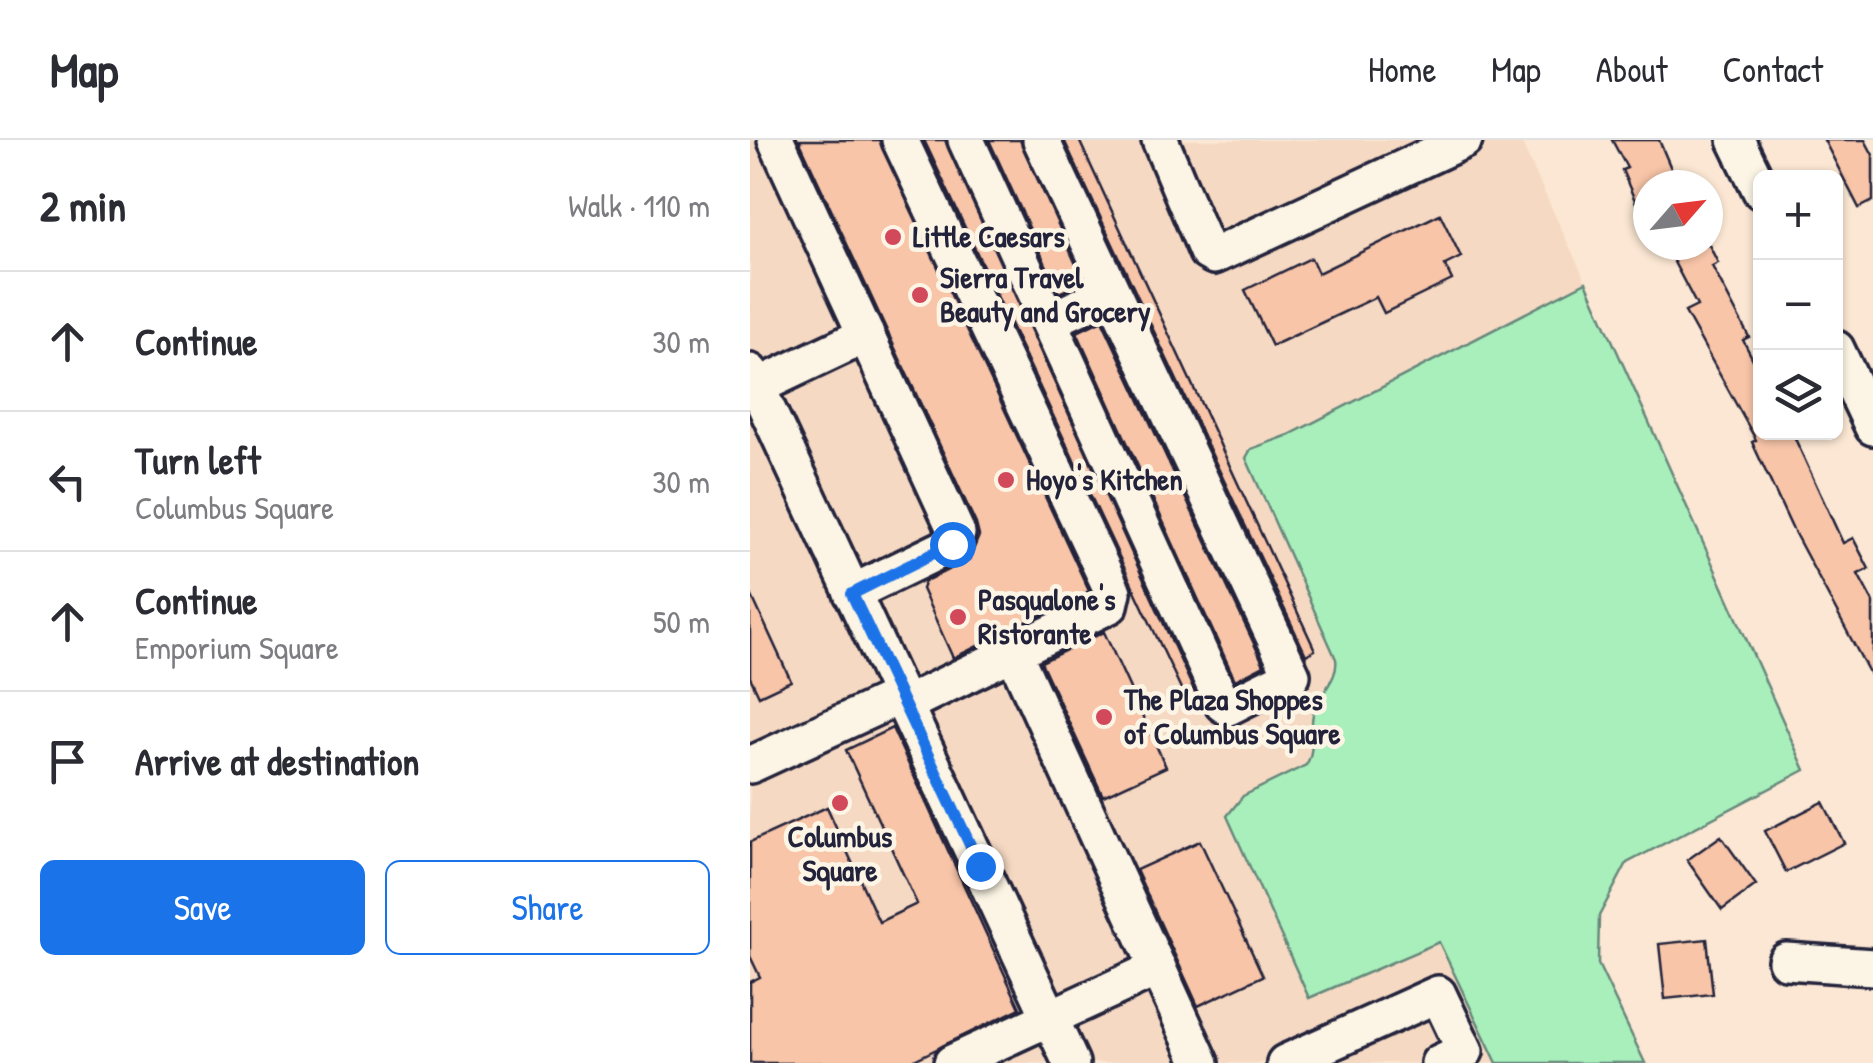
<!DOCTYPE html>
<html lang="en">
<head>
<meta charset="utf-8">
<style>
  :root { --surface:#fff; --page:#f2f2f3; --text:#2b2b33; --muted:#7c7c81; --line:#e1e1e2; --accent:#1a73e8 }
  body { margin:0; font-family:"Patrick Hand",sans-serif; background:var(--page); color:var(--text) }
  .controls { position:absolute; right:30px; top:30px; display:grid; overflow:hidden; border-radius:15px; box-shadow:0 2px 8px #0004 }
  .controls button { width:90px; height:90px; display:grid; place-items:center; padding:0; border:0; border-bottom:2px solid var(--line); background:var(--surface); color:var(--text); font:50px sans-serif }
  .compass { position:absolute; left:883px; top:30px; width:90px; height:90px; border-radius:50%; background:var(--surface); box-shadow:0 2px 8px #0004; rotate:62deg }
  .stop { position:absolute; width:30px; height:30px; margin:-22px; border:8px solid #1a73e8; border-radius:50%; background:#fff }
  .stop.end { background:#1a73e8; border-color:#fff; box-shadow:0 2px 10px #0008 }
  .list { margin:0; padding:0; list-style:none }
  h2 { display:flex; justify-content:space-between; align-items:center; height:130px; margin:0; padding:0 40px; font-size:42px }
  h2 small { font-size:32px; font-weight:400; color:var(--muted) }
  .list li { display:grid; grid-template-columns:65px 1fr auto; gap:30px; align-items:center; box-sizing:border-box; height:140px; padding:0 40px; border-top:2px solid var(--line) }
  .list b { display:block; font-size:38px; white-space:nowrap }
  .list p { margin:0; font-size:32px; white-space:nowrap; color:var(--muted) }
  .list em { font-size:32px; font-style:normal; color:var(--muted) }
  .actions { display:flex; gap:20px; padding:30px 40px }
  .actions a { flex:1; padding:22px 0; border:2px solid var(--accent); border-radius:15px; text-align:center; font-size:35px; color:var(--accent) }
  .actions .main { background:var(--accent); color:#fff }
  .icon { flex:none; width:55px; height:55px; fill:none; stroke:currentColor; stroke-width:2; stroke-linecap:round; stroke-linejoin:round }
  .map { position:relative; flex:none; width:1123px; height:923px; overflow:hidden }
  header { display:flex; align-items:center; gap:60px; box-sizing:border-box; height:140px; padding:0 50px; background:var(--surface); border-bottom:2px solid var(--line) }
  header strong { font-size:48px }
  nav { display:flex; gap:55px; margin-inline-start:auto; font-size:35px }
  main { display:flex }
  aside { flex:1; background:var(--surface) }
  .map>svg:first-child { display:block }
  .built { fill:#f6d9c3 }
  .green { fill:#a9efbb; stroke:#66887b; stroke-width:2.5 }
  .building { fill:#f8c5a8; stroke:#22223b; stroke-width:2.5 }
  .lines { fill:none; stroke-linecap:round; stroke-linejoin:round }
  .minor-casing { stroke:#22223b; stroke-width:42 }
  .minor { stroke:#fcf5e5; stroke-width:35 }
  .route { stroke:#1a73e8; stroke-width:12 }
  .poi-dot { fill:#d1495b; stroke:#fcf5e5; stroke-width:4 }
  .labels { text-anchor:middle; stroke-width:9; stroke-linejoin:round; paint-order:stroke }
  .poi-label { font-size:30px; font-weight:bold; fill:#22223b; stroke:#fcf5e5; text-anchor:start }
</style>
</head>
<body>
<header>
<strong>Map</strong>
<nav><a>Home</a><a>Map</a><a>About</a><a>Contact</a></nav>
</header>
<main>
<aside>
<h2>2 min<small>Walk · 110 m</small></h2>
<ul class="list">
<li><svg class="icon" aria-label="ahead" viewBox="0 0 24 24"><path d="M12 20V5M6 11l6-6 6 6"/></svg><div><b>Continue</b></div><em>30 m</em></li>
<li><svg class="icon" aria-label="left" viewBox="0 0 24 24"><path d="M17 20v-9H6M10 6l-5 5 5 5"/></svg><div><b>Turn left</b><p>Columbus Square</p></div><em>30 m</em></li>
<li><svg class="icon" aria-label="ahead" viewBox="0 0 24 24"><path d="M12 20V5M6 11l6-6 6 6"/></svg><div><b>Continue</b><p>Emporium Square</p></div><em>50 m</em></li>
<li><svg class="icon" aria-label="arrive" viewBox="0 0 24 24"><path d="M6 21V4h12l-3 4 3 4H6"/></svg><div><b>Arrive at destination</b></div></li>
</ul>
<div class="actions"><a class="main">Save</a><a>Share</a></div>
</aside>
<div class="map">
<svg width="1123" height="923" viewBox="0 0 1123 923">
  <rect width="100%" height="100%" fill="#fbe7d3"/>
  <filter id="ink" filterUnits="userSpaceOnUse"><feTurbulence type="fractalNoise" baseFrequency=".01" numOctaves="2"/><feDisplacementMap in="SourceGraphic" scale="20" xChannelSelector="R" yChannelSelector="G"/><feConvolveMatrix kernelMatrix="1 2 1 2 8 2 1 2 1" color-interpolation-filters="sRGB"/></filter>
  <g filter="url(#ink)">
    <path class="built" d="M 0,0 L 770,0 L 836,142 L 539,295 L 502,309 L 586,519 L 588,530 L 562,575 L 562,616 L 556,625 L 493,656 L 689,802 L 747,923 L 0,923 Z"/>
    <path class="green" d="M 836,142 L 1055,630 L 877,723 L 849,776 L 848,824 L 895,923 L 747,923 L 689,802 L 559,858 L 477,676 L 493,656 L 556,625 C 567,608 558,588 564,570 C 571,552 589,538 586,519 L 496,318 L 501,309 L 539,295 Z"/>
    <g class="building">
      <path d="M 49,0 L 129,0 L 339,451 L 203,518 L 172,449 L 175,441 L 219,420 L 229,396 L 226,384 Z"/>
      <path d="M 174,0 L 195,0 L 450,564 L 440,568 Z"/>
      <path d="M 239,0 L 270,0 L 334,142 L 309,153 Z"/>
      <path d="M 314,0 L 329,0 L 565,510 L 556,515 Z"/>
      <path d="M 862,0 L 909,0 L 928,45 L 898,45 L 898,91 L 872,30 L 877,28 Z"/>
      <path d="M 1074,0 L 1115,0 L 1123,15 L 1123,61 L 1109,68 Z"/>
      <path d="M 690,74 L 711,117 L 695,125 L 702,140 L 634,173 L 626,157 L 522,206 L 495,150 L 561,118 L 568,133 Z"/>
      <path d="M 915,105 L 959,105 L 968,123 L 962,126 L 999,197 L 993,200 L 1010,233 L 1010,292 L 1042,292 L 1093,403 L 1103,398 L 1119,429 L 1108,434 L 1123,462 L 1123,540 L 1042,388 L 1002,302 L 1006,300 L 935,172 L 947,166 Z"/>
      <path d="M 352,180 L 514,525 L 485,540 L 327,192 Z"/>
      <path d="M 0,452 L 41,541 L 9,556 L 0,537 Z"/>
      <path d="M 354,492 L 416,627 L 353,656 L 291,522 Z"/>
      <path d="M 142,588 L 270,868 L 158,923 L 0,923 L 0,842 L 10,837 L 0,816 L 0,702 L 77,667 L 129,782 L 167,764 L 96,610 Z"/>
      <path d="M 1073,662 L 1094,703 L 1036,732 L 1015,691 Z"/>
      <path d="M 971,696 L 1006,745 L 972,770 L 937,720 Z"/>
      <path d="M 450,701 L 513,836 L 448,866 L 386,730 Z"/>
      <path d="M 957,799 L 963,854 L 915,859 L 909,804 Z"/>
    </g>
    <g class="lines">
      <defs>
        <g id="minor">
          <path d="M 26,0 L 207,393 L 203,404 L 102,453"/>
          <path d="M 150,0 L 363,452 L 360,465 L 154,565"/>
          <path d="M 216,0 L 473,564 L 478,567 L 542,535 L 291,0"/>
          <path d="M 410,0 L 457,112 L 464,116 L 714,0"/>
          <path d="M 986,0 L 1011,51"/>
          <path d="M 299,181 L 362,152"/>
          <path d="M 1086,209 L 1123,287"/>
          <path d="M 0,232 L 321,923"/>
          <path d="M 0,250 L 116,195"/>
          <path d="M 263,511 L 451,923"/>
          <path d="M 0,625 L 150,556"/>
          <path d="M 1036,821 L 1123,827"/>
          <path d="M 202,923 L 408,828"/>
          <path d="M 535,923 L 688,854 L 715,911 L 689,923"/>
        </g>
      </defs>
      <use href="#minor" class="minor-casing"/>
      <use href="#minor" class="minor"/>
    </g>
  </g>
  <g class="lines" filter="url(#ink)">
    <path class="route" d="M 202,404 L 102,454 L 230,726"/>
  </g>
  <g class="poi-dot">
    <circle cx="143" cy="97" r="10"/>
    <circle cx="170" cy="155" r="10"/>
    <circle cx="256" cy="340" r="10"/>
    <circle cx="208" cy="477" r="10"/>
    <circle cx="354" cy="577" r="10"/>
    <circle cx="90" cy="663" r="10"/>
  </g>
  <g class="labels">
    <g class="poi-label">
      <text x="163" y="107">Little Caesars</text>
      <text x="190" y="148">Sierra Travel<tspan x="190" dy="34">Beauty and Grocery</tspan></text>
      <text x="276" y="350">Hoyo's Kitchen</text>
      <text x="228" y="470">Pasqualone's<tspan x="228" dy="34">Ristorante</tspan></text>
      <text x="374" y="570">The Plaza Shoppes<tspan x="374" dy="34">of Columbus Square</tspan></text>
      <text x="90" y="707" text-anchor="middle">Columbus<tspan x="90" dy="34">Square</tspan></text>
    </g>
  </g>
</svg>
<div class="controls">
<button>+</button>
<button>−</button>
<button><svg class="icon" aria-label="layers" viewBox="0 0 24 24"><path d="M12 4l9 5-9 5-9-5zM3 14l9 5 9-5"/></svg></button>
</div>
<svg class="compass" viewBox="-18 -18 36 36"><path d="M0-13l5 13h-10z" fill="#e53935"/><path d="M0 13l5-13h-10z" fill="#7c7c81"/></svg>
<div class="stop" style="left:202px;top:404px"></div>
<div class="stop end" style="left:230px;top:726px"></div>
</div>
</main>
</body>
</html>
